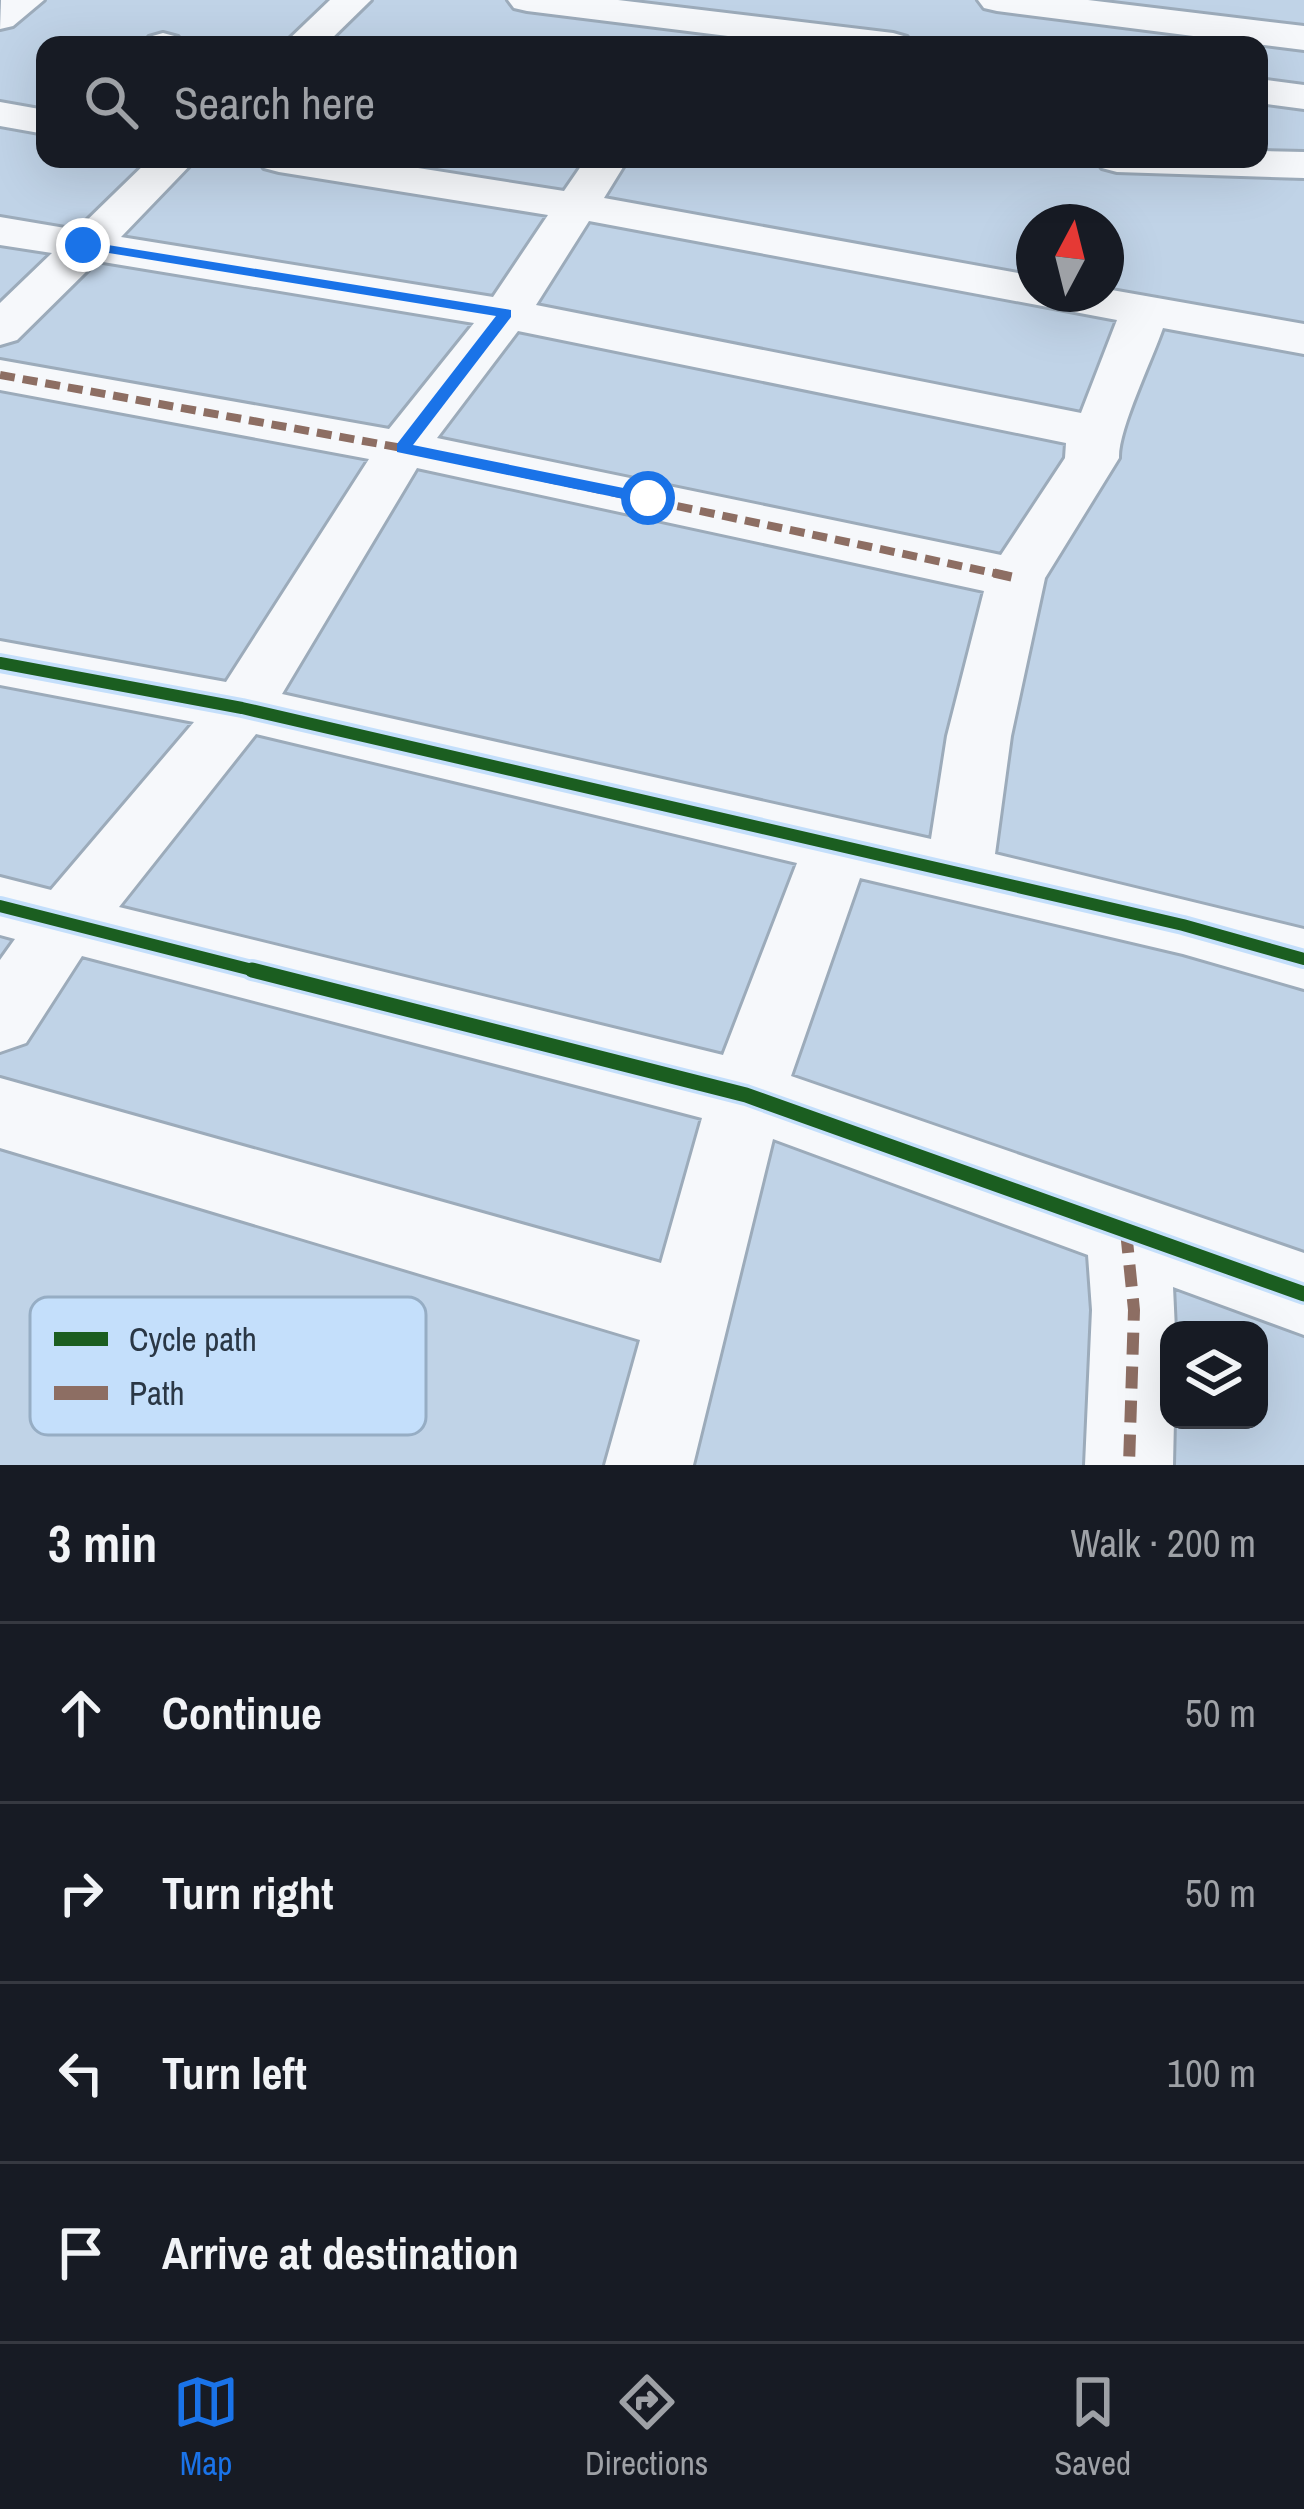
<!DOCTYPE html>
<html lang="en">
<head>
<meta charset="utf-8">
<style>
  :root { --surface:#171b24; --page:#242831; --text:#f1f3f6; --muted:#9ea1a6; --line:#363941; --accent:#1a73e8 }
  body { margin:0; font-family:"Archivo Narrow",sans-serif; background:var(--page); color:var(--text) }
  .controls { position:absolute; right:36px; bottom:36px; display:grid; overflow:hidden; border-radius:24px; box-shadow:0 12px 48px #0002 }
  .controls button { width:108px; height:108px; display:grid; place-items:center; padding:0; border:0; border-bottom:3px solid var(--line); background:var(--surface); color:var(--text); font:60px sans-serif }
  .compass { position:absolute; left:1016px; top:204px; width:108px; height:108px; border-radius:50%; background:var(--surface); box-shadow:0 12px 48px #0002; rotate:7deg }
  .stop { position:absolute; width:36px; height:36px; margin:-27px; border:9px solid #1a73e8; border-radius:50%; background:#fff }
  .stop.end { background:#1a73e8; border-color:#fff; box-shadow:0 3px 12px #0008 }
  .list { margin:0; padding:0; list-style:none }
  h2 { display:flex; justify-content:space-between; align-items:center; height:156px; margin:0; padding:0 48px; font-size:51px }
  h2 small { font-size:39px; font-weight:400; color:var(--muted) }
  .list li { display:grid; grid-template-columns:78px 1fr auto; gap:36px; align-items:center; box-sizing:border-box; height:180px; padding:0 48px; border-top:3px solid var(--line) }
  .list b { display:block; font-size:45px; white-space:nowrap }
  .list em { font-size:39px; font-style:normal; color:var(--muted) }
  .icon { flex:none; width:66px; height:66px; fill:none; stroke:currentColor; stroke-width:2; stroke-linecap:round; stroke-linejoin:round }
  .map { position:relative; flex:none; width:1304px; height:1465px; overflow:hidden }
  .search { position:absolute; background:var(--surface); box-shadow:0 12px 48px #0002; left:36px; right:36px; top:36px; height:132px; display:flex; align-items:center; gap:30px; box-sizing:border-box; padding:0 42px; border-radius:24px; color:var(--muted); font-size:45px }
  .sheet { height:876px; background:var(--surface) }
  nav { display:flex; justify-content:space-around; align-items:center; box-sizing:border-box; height:168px; border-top:3px solid var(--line); background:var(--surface); font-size:33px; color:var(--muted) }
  nav a { display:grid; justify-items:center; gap:6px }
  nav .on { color:var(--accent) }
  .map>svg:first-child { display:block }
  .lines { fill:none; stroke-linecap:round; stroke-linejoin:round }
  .minor-casing { stroke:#9cabba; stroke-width:6 }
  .minor { fill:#f6f8fb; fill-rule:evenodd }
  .quiet-far2 { stroke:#8d6e63; stroke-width:8; stroke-dasharray:15 8; stroke-linecap:butt }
  .quiet-far1 { stroke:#8d6e63; stroke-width:9; stroke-dasharray:18 9; stroke-linecap:butt }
  .quiet { stroke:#8d6e63; stroke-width:12; stroke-dasharray:22 12; stroke-linecap:butt }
  .cycleway-far1-casing { stroke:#c4dffb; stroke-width:20 }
  .cycleway-casing { stroke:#c4dffb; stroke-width:22 }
  .cycleway-far1 { stroke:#1b5e20; stroke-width:12 }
  .cycleway { stroke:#1b5e20; stroke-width:15 }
  .route { fill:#1a73e8 }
  .key { fill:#c4dffb; stroke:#96adc4; stroke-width:3 }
  .key-label { font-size:33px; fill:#2a3745 }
</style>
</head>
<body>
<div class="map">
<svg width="1304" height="1465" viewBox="0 0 1304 1465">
  <rect width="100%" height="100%" fill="#c0d3e7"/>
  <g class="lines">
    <defs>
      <g id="minor">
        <path d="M 44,0 L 13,26 L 0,29 L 1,0 Z"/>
        <path d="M 330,0 L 371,0 L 325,45 L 283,45 Z"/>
        <path d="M 508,0 L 618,0 L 893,33 L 907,37 L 912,45 L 800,45 L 527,11 L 514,8 Z"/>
        <path d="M 978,0 L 1088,0 L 1304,26 L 1304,50 L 997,11 L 984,8 Z"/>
        <path d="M 163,33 L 178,37 L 183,45 L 144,45 L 149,37 Z"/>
        <path d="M 1259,79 L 1304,85 L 1304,109 L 1259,103 Z"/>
        <path d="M 0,102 L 45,110 L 45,134 L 0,126 Z"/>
        <path d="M 1259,151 L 1304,152 L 1304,178 L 1117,172 L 1102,168 L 1096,159 L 1259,159 Z"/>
        <path d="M 150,159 L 196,159 L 121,237 L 493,297 L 548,215 L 279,172 L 264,168 L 258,159 L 361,159 L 564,191 L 586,159 L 628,159 L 604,198 L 1034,276 L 1034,294 L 1106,294 L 1106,289 L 1304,324 L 1304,354 L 1163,328 C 1152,360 1118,430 1119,458 L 1045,578 L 1011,736 L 995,854 L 1304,929 L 1304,989 L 1183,954 L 860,878 L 791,1076 L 1304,1253 L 1304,1335 L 1173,1287 L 1175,1330 L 1169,1330 L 1169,1420 L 1174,1420 L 1173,1465 L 1085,1465 L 1092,1310 L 1088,1255 L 773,1139 L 693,1465 L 605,1465 L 640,1340 L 0,1148 L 0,1078 L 661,1263 L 702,1118 L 82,956 L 26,1043 L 0,1052 L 0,960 L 15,939 L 0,935 L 0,877 L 51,890 L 194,722 L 0,685 L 0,641 L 226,682 L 369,459 L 0,390 L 0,360 L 389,429 L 474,323 L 97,261 L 17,340 L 0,345 L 0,303 L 52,253 L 0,245 L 0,217 L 77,230 ZM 589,221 L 1117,320 L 1081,413 L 536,305 ZM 518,331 L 1066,443 L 1065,458 L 1001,555 L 437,438 ZM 417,468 L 984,591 L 947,736 L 931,839 L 282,694 ZM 256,734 L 797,863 L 723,1055 L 119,907 Z"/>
      </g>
    </defs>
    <use href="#minor" class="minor-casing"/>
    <use href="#minor" class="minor"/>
    <path class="quiet-far2" d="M 0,375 L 402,448 L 1008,576"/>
    <path class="quiet-far1" d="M 994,573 L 1016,578"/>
    <path class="quiet" d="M 1126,1231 L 1134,1310 L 1129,1465"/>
    <defs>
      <g id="cycleway-far1">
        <path d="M 0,663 L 242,708 L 1183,925 L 1304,959"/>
        <path d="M 0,906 L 264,973"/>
      </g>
      <path id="cycleway" d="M 252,970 L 746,1095 L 1304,1294"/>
    </defs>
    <use href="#cycleway-far1" class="cycleway-far1-casing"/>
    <use href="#cycleway" class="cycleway-casing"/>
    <use href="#cycleway-far1" class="cycleway-far1"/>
    <use href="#cycleway" class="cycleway"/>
  </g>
  <path class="route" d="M 83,241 L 511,310 L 511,317 L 413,445 L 648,493 L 656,498 L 648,504 L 397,452 L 397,444 L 496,316 L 78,248 Z"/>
  <rect x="30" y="1297" width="396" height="138" rx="18" class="key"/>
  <rect x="54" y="1332" width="54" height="14" fill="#1b5e20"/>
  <rect x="54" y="1386" width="54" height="14" fill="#8d6e63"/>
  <g class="key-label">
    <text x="129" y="1351">Cycle path</text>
    <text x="129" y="1405">Path</text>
  </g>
</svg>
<div class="controls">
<button><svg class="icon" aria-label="layers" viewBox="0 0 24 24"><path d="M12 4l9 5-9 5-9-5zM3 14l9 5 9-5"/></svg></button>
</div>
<svg class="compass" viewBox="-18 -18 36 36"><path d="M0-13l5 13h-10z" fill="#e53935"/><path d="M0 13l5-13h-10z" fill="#9ea1a6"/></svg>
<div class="stop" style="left:648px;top:498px"></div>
<div class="stop end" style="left:83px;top:245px"></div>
<div class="search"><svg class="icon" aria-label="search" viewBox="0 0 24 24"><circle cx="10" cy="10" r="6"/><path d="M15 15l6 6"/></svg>Search here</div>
</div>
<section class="sheet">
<h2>3 min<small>Walk · 200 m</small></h2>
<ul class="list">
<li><svg class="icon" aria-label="ahead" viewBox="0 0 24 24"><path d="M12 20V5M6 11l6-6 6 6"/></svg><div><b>Continue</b></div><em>50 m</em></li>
<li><svg class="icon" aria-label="right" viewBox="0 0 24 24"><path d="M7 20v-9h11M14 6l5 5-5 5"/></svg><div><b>Turn right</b></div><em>50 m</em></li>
<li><svg class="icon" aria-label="left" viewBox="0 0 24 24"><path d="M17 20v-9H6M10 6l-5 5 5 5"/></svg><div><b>Turn left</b></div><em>100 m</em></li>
<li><svg class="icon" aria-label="arrive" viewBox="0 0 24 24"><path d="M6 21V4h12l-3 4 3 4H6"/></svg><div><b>Arrive at destination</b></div></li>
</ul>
</section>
<nav>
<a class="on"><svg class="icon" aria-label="map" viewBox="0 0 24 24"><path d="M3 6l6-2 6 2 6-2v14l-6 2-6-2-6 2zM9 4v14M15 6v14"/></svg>Map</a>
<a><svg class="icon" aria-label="directions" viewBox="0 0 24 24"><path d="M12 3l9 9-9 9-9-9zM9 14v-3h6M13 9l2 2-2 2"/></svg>Directions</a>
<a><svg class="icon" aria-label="saved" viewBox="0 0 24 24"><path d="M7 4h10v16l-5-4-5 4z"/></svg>Saved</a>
</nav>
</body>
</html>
